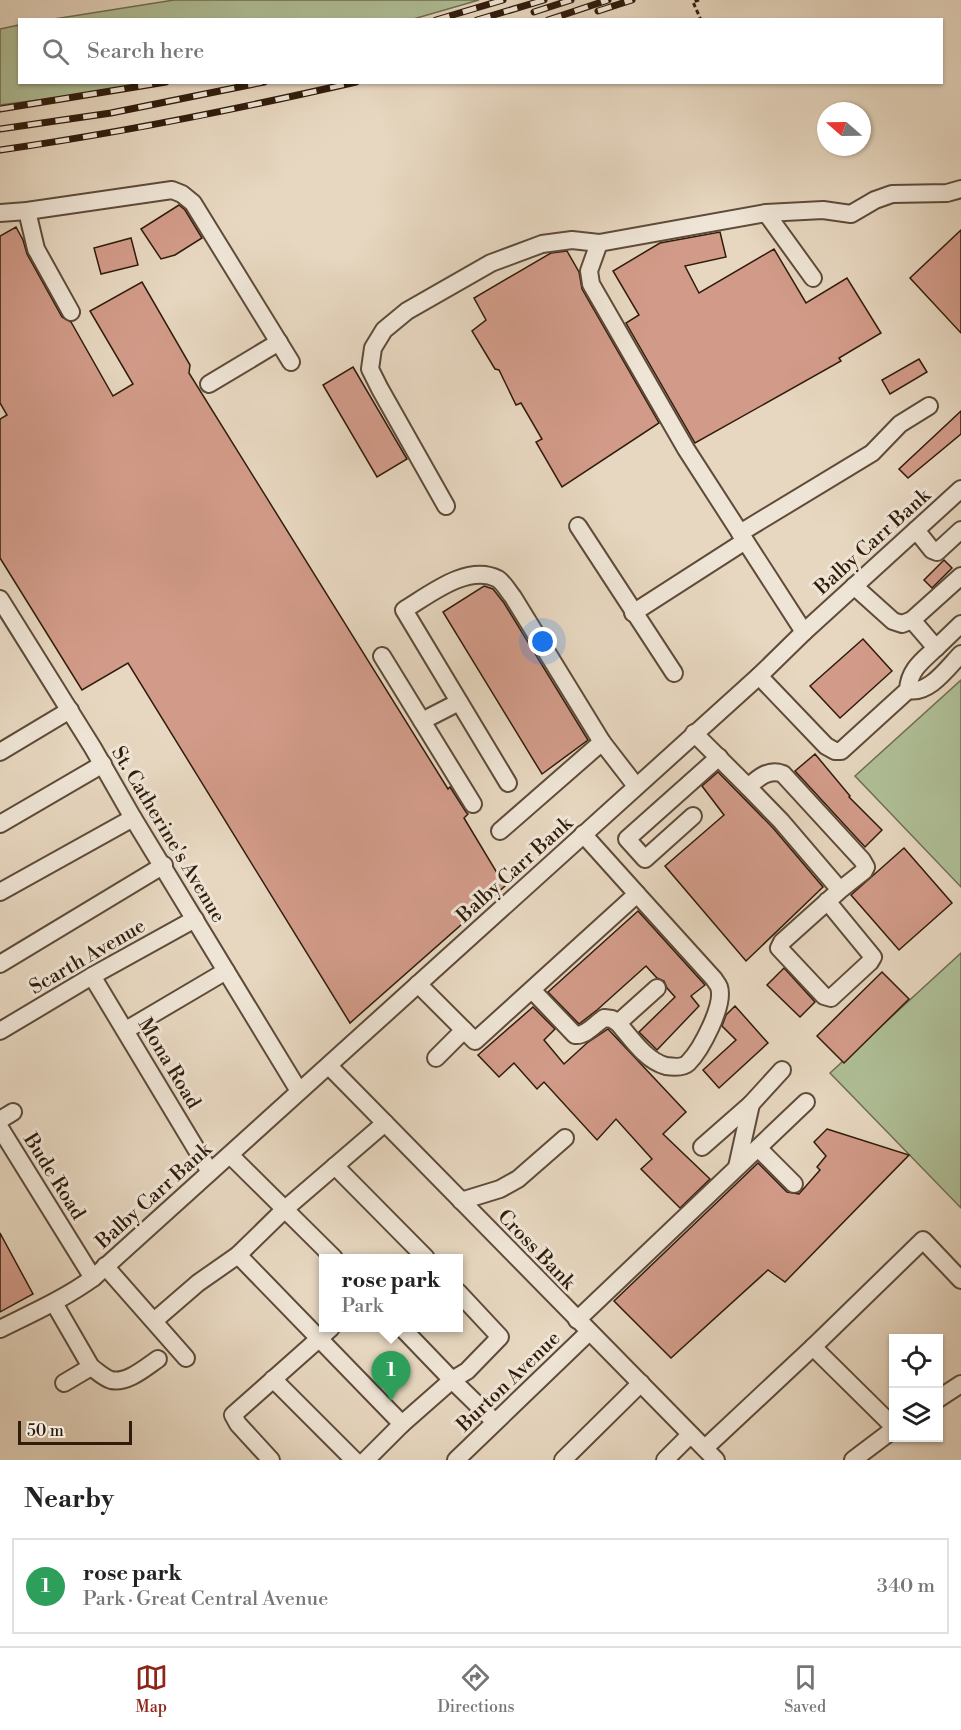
<!DOCTYPE html>
<html lang="en">
<head>
<meta charset="utf-8">
<style>
  :root { --surface:#fff; --page:#f6f6f6; --text:#222; --muted:#767676; --line:#e0e0e0; --accent:#8f2418 }
  body { margin:0; font-family:"Libre Bodoni",serif; background:var(--page); color:var(--text) }
  .controls { position:absolute; right:18px; bottom:18px; display:grid; overflow:hidden; border-radius:0px; box-shadow:0 2px 4px #0004 }
  .controls button { width:54px; height:54px; display:grid; place-items:center; padding:0; border:0; border-bottom:2px solid var(--line); background:var(--surface); color:var(--text); font:30px sans-serif }
  .compass { position:absolute; left:817px; top:102px; width:54px; height:54px; border-radius:50%; background:var(--surface); box-shadow:0 2px 4px #0004; rotate:290deg }
  .scale { position:absolute; left:18px; bottom:15px; width:114px; box-sizing:border-box; padding-left:6px; border:3px solid #301c0c; border-top:0; font-size:16px; line-height:21px; white-space:nowrap; color:#301c0c; -webkit-text-stroke:4px #efe5d6; paint-order:stroke }
  .you { position:absolute; left:543px; top:642px; width:21px; height:21px; margin:-15px; border:4px solid #fff; border-radius:50%; background:#1a73e8; box-shadow:0 0 0 9px #1a73e833 }
  .badge { display:grid; place-items:center; width:39px; height:39px; border-radius:50%; background:var(--accent); color:#fff; font-size:20px; font-weight:700 }
  .pin { position:absolute; translate:-50% -50px; filter:drop-shadow(0 2px 3px #0008) }
  .pin::after { content:''; position:absolute; top:32px; width:21px; height:18px; background:inherit; clip-path:polygon(0 0,100% 0,50% 100%) }
  .popup { position:absolute; left:319px; top:1254px; width:144px; height:78px; box-sizing:border-box; display:grid; place-content:center; border-radius:0px; background:var(--surface); filter:drop-shadow(0 2px 4px #0005); font-size:20px; white-space:nowrap; color:var(--muted) }
  .popup b { font-size:22px; color:var(--text) }
  .popup::after { content:''; position:absolute; left:50%; top:100%; margin-left:-12px; border:12px solid transparent; border-top-color:var(--surface) }
  .list { margin:0; padding:0; list-style:none }
  h2 { display:flex; justify-content:space-between; align-items:center; height:78px; margin:0; padding:0 24px; font-size:26px }
  h2 small { font-size:20px; font-weight:400; color:var(--muted) }
  .list li { display:grid; grid-template-columns:39px 1fr auto; gap:18px; align-items:center; box-sizing:border-box; height:96px; margin:0 12px 12px; padding:0 12px; border:2px solid var(--line); border-radius:0px }
  .list b { display:block; font-size:22px; white-space:nowrap }
  .list p { margin:0; font-size:20px; white-space:nowrap; color:var(--muted) }
  .list em { font-size:20px; font-style:normal; color:var(--muted) }
  .icon { flex:none; width:33px; height:33px; fill:none; stroke:currentColor; stroke-width:2; stroke-linecap:round; stroke-linejoin:round }
  .map { position:relative; flex:none; width:961px; height:1460px; overflow:hidden }
  .search { position:absolute; background:var(--surface); box-shadow:0 2px 4px #0004; left:18px; right:18px; top:18px; height:66px; display:flex; align-items:center; gap:15px; box-sizing:border-box; padding:0 21px; border-radius:0px; color:var(--muted); font-size:22px }
  .sheet { height:186px; background:var(--surface) }
  nav { display:flex; justify-content:space-around; align-items:center; box-sizing:border-box; height:84px; border-top:2px solid var(--line); background:var(--surface); font-size:16px; color:var(--muted) }
  nav a { display:grid; justify-items:center; gap:3px }
  nav .on { color:var(--accent) }
  .map>svg:first-child { display:block }
  .green { fill:#afbf97; stroke:#706e52; stroke-width:1.5 }
  .building { fill:#d29b89; stroke:#301c0c; stroke-width:1.5 }
  .lines { fill:none; stroke-linecap:round; stroke-linejoin:round }
  .minor-casing { stroke:#5e4b39; stroke-width:20 }
  .path { stroke:#301c0c; stroke-width:3; stroke-dasharray:4.5 3; stroke-linecap:butt }
  .minor { stroke:#efe5d6; stroke-width:16 }
  .rail-casing { stroke:#301c0c; stroke-width:7 }
  .rail { stroke:#efe5d6; stroke-width:4.5; stroke-dasharray:14; stroke-linecap:butt }
  .labels { text-anchor:middle; stroke-width:6; stroke-linejoin:round; paint-order:stroke }
  .street-label { font-size:20px; fill:#301c0c; stroke:#efe5d6 }
</style>
</head>
<body>
<div class="map">
<svg width="961" height="1460" viewBox="0 0 961 1460">
  <rect width="100%" height="100%" fill="#e7d7c0"/>
  <filter id="stains"><feTurbulence type="fractalNoise" baseFrequency=".00333" numOctaves="4"/><feColorMatrix values="0 0 0 0 .2 0 0 0 0 .09 0 0 0 0 .02 0 0 0 .5 -.17"/></filter>
  <radialGradient id="worn" r=".72"><stop offset=".6" stop-color="#630" stop-opacity="0"/><stop offset="1" stop-color="#630" stop-opacity=".3"/></radialGradient>
  <g class="green">
    <path d="M 174,0 L 479,0 L 410,20 L 54,19 Z"/>
    <path d="M 19,25 L 20,82 L 145,83 L 83,94 L 0,105 L 0,29 Z"/>
    <path d="M 961,680 L 961,887 L 855,776 Z"/>
    <path d="M 961,953 L 961,1208 L 830,1073 Z"/>
  </g>
  <g class="building">
    <path d="M 179,205 L 185,210 L 202,238 L 175,255 L 161,259 L 141,229 Z"/>
    <path d="M 16,227 L 23,240 L 27,254 L 62,317 L 71,322 L 113,396 L 133,384 L 90,311 L 142,282 L 190,365 L 189,373 L 448,789 L 450,787 L 466,812 L 468,814 L 464,818 L 505,886 L 350,1023 L 128,663 L 82,690 L 0,558 L 0,419 L 7,415 L 0,403 L 0,236 Z"/>
    <path d="M 961,230 L 961,333 L 910,278 Z"/>
    <path d="M 720,232 L 726,257 L 685,266 L 699,293 L 774,249 L 806,303 L 847,278 L 881,333 L 839,358 L 841,361 L 695,443 L 626,323 L 639,315 L 613,271 L 660,243 Z"/>
    <path d="M 131,238 L 138,265 L 101,274 L 94,248 Z"/>
    <path d="M 567,251 L 579,272 L 582,289 L 659,423 L 562,487 L 536,442 L 542,439 L 521,403 L 516,405 L 499,370 L 495,369 L 472,331 L 486,320 L 474,298 L 551,253 Z"/>
    <path d="M 919,359 L 927,372 L 890,394 L 882,380 Z"/>
    <path d="M 353,367 L 407,459 L 377,477 L 323,385 Z"/>
    <path d="M 961,411 L 961,434 L 908,478 L 899,469 Z"/>
    <path d="M 944,560 L 952,568 L 932,588 L 924,580 Z"/>
    <path d="M 484,586 L 493,589 L 504,603 L 588,740 L 542,774 L 443,612 Z"/>
    <path d="M 863,639 L 892,671 L 840,718 L 810,686 Z"/>
    <path d="M 815,754 L 850,796 L 849,797 L 882,830 L 865,847 L 795,771 Z"/>
    <path d="M 718,772 L 773,828 L 823,887 L 746,961 L 665,866 L 724,815 L 702,786 Z"/>
    <path d="M 904,848 L 952,903 L 899,950 L 851,895 Z"/>
    <path d="M 638,911 L 705,985 L 691,996 L 699,1006 L 657,1050 L 639,1032 L 675,997 L 667,988 L 664,981 L 657,978 L 646,966 L 597,1010 L 579,1024 L 548,992 Z"/>
    <path d="M 784,968 L 815,1002 L 800,1017 L 767,985 Z"/>
    <path d="M 882,972 L 909,999 L 844,1063 L 817,1036 Z"/>
    <path d="M 735,1006 L 768,1043 L 719,1088 L 703,1070 L 736,1040 L 722,1026 L 726,1015 Z"/>
    <path d="M 533,1007 L 555,1029 L 544,1040 L 564,1064 L 587,1043 L 608,1029 L 686,1112 L 663,1134 L 710,1179 L 680,1208 L 641,1169 L 652,1159 L 616,1119 L 597,1140 L 544,1082 L 537,1089 L 514,1063 L 499,1077 L 478,1055 Z"/>
    <path d="M 827,1129 L 909,1155 L 785,1282 L 768,1270 L 671,1358 L 614,1301 L 758,1163 L 787,1192 L 799,1194 L 820,1170 L 817,1167 L 826,1156 L 814,1142 Z"/>
    <path d="M 0,1233 L 33,1294 L 0,1312 Z"/>
  </g>
  <g class="lines">
    <defs>
      <g id="minor">
        <path d="M 27,211 L 36,249 L 71,312"/>
        <path d="M 0,213 L 27,211 L 172,190 L 182,194 L 193,203 L 291,362"/>
        <path d="M 766,213 L 813,278"/>
        <path d="M 599,243 L 589,271 L 591,284 L 686,449 L 804,632"/>
        <path d="M 209,384 L 279,342"/>
        <path d="M 446,506 L 380,389 L 370,369 L 373,348 L 384,330 L 407,311 L 491,263 L 542,244 L 572,240 L 599,243 L 766,213 L 823,210 L 851,214 L 875,200 L 892,194 L 947,193 L 961,189"/>
        <path d="M 578,526 L 674,673"/>
        <path d="M 916,530 L 932,550 L 937,552 L 961,530"/>
        <path d="M 740,533 L 872,453 L 900,424 L 929,406"/>
        <path d="M 854,586 L 893,621 L 902,624 L 912,620 L 961,576"/>
        <path d="M 0,599 L 93,748 L 133,818 L 299,1091"/>
        <path d="M 633,613 L 745,541"/>
        <path d="M 912,620 L 936,648 L 961,624"/>
        <path d="M 382,656 L 473,804"/>
        <path d="M 759,676 L 826,746 L 835,751 L 841,751 L 908,690 C 909,670 922,661 936,648"/>
        <path d="M 908,690 C 929,695 948,667 961,654"/>
        <path d="M 422,721 L 459,702"/>
        <path d="M 694,733 L 748,787"/>
        <path d="M 0,752 L 70,710"/>
        <path d="M 508,783 L 404,610 C 429,595 468,563 498,579 C 504,583 508,591 513,597 L 602,742"/>
        <path d="M 693,816 L 645,859 L 627,839 L 719,757"/>
        <path d="M 0,824 L 103,764"/>
        <path d="M 500,831 L 602,742 L 636,786"/>
        <path d="M 0,892 L 133,818"/>
        <path d="M 827,901 L 873,957 L 870,962 L 831,998 L 824,996 L 779,948 L 782,942 L 840,890 L 781,821 L 748,787 C 758,778 769,768 783,774 L 862,860 L 866,867 L 864,871 L 840,890"/>
        <path d="M 0,964 L 164,865"/>
        <path d="M 92,976 L 210,1172"/>
        <path d="M 418,984 L 464,1030 L 436,1058"/>
        <path d="M 532,990 L 575,1035 C 586,1036 595,1024 604,1018 L 612,1019 L 618,1023 C 631,1038 646,1061 666,1066 C 673,1067 683,1068 688,1063 C 701,1050 725,1005 719,987 C 718,984 715,981 714,979 L 637,894"/>
        <path d="M 618,1023 L 657,988"/>
        <path d="M 126,1030 L 226,971"/>
        <path d="M 464,1030 L 475,1041 L 637,894 L 583,834"/>
        <path d="M 0,1031 L 92,976 L 195,919"/>
        <path d="M 329,1066 L 716,1460"/>
        <path d="M 0,1120 L 13,1112"/>
        <path d="M 0,1128 L 93,1278"/>
        <path d="M 702,1147 L 751,1104"/>
        <path d="M 758,1148 L 794,1184"/>
        <path d="M 230,1155 L 334,1258"/>
        <path d="M 335,1166 L 426,1258"/>
        <path d="M 737,1167 L 751,1104 L 782,1070"/>
        <path d="M 461,1201 L 500,1189 L 518,1179 L 565,1138"/>
        <path d="M 238,1255 L 402,1424"/>
        <path d="M 105,1266 L 186,1358"/>
        <path d="M 54,1303 L 91,1367"/>
        <path d="M 577,1320 L 806,1102"/>
        <path d="M 154,1321 L 198,1283 L 238,1255 L 285,1209 L 385,1123"/>
        <path d="M 402,1328 L 452,1380 L 495,1422"/>
        <path d="M 0,1329 C 32,1313 64,1299 93,1278 L 759,676 L 804,632 L 961,489"/>
        <path d="M 813,1347 L 894,1427"/>
        <path d="M 273,1379 L 354,1460"/>
        <path d="M 64,1383 L 91,1367 C 97,1371 104,1378 111,1380 C 127,1384 146,1367 158,1359"/>
        <path d="M 938,1399 L 961,1384"/>
        <path d="M 705,1448 L 813,1347 L 923,1240 L 961,1280"/>
        <path d="M 271,1460 L 238,1424 L 233,1415 L 331,1328"/>
        <path d="M 366,1460 L 402,1424 L 452,1380 L 467,1371 L 500,1337 L 458,1292"/>
        <path d="M 456,1460 L 589,1332"/>
        <path d="M 563,1460 L 641,1383"/>
        <path d="M 665,1460 L 690,1435"/>
        <path d="M 853,1460 L 894,1429"/>
      </g>
    </defs>
    <use href="#minor" class="minor-casing"/>
    <path class="path" d="M 699,0 L 693,2 L 701,20"/>
    <use href="#minor" class="minor"/>
    <defs>
      <g id="rail">
        <path d="M 598,11 L 632,0"/>
        <path d="M 534,12 L 571,0"/>
        <path d="M 436,20 L 503,0"/>
        <path d="M 477,20 L 544,0"/>
        <path d="M 548,20 L 608,0"/>
        <path d="M 0,109 L 166,82"/>
        <path d="M 0,129 L 111,113 L 264,82"/>
        <path d="M 0,150 C 120,133 238,109 356,82"/>
      </g>
    </defs>
    <use href="#rail" class="rail-casing"/>
    <use href="#rail" class="rail"/>
  </g>
  <g class="labels">
    <g class="street-label">
      <text transform="translate(872 541) rotate(-42)" y="7">Balby Carr Bank</text>
      <text transform="translate(169 834) rotate(59)" y="7">St. Catherine's Avenue</text>
      <text transform="translate(514 869) rotate(-42)" y="7">Balby Carr Bank</text>
      <text transform="translate(87 956) rotate(-30)" y="7">Scarth Avenue</text>
      <text transform="translate(170 1063) rotate(59)" y="7">Mona Road</text>
      <text transform="translate(55 1176) rotate(58)" y="7">Bude Road</text>
      <text transform="translate(153 1195) rotate(-42)" y="7">Balby Carr Bank</text>
      <text transform="translate(537 1249) rotate(46)" y="7">Cross Bank</text>
      <text transform="translate(508 1381) rotate(-44)" y="7">Burton Avenue</text>
    </g>
  </g>
  <rect width="100%" height="100%" filter="url(#stains)"/>
  <rect width="100%" height="100%" fill="url(#worn)"/>
</svg>
<div class="controls">
<button><svg class="icon" aria-label="locate" viewBox="0 0 24 24"><circle cx="12" cy="12" r="6"/><path d="M12 2v4M12 18v4M2 12h4M18 12h4"/></svg></button>
<button><svg class="icon" aria-label="layers" viewBox="0 0 24 24"><path d="M12 4l9 5-9 5-9-5zM3 14l9 5 9-5"/></svg></button>
</div>
<svg class="compass" viewBox="-18 -18 36 36"><path d="M0-13l5 13h-10z" fill="#e53935"/><path d="M0 13l5-13h-10z" fill="#767676"/></svg>
<div class="scale">50 m</div>
<div class="you"></div>
<div class="pin badge" style="left:391px;top:1401px;background:#2e9e5b">1</div>
<div class="popup"><b>rose park</b>Park</div>
<div class="search"><svg class="icon" aria-label="search" viewBox="0 0 24 24"><circle cx="10" cy="10" r="6"/><path d="M15 15l6 6"/></svg>Search here</div>
</div>
<section class="sheet">
<h2>Nearby<small></small></h2>
<ul class="list">
<li><span class="badge" style="background:#2e9e5b">1</span><div><b>rose park</b><p>Park · Great Central Avenue</p></div><em>340 m</em></li>
</ul>
</section>
<nav>
<a class="on"><svg class="icon" aria-label="map" viewBox="0 0 24 24"><path d="M3 6l6-2 6 2 6-2v14l-6 2-6-2-6 2zM9 4v14M15 6v14"/></svg>Map</a>
<a><svg class="icon" aria-label="directions" viewBox="0 0 24 24"><path d="M12 3l9 9-9 9-9-9zM9 14v-3h6M13 9l2 2-2 2"/></svg>Directions</a>
<a><svg class="icon" aria-label="saved" viewBox="0 0 24 24"><path d="M7 4h10v16l-5-4-5 4z"/></svg>Saved</a>
</nav>
</body>
</html>
